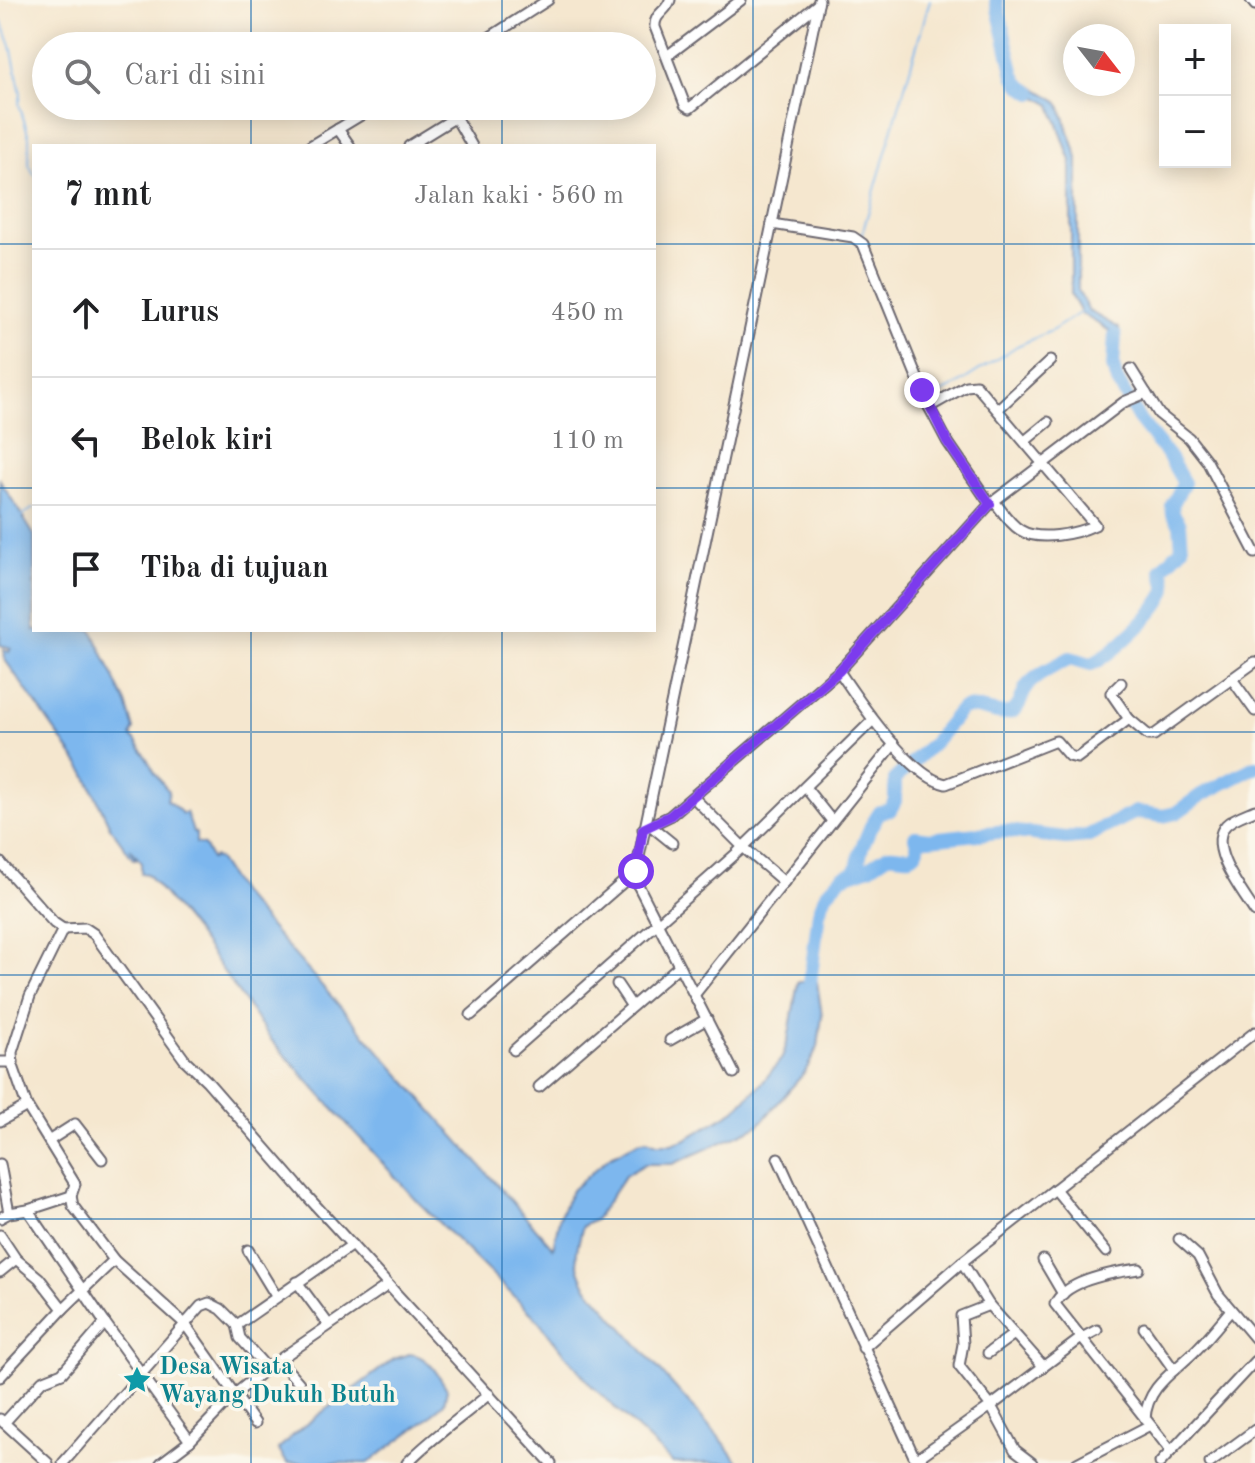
<!DOCTYPE html>
<html lang="id">
<head>
<meta charset="utf-8">
<style>
  :root { --surface:#fff; --page:#f6f6f6; --text:#202124; --muted:#757577; --line:#e0e0e0 }
  body { margin:0; font-family:"Old Standard TT",serif; background:var(--page); color:var(--text) }
  .controls { position:absolute; right:24px; top:24px; display:grid; overflow:hidden; border-radius:0px; box-shadow:0 4px 20px #0003 }
  .controls button { width:72px; height:72px; display:grid; place-items:center; padding:0; border:0; border-bottom:2px solid var(--line); background:var(--surface); color:var(--text); font:40px sans-serif }
  .compass { position:absolute; left:1063px; top:24px; width:72px; height:72px; border-radius:50%; background:var(--surface); box-shadow:0 4px 20px #0003; rotate:121deg }
  .stop { position:absolute; width:24px; height:24px; margin:-18px; border:6px solid #7c3aed; border-radius:50%; background:#fff }
  .stop.end { background:#7c3aed; border-color:#fff; box-shadow:0 2px 8px #0008 }
  .list { margin:0; padding:0; list-style:none }
  h2 { display:flex; justify-content:space-between; align-items:center; height:104px; margin:0; padding:0 32px; font-size:34px }
  h2 small { font-size:26px; font-weight:400; color:var(--muted) }
  .list li { display:grid; grid-template-columns:52px 1fr auto; gap:24px; align-items:center; box-sizing:border-box; height:128px; padding:0 32px; border-top:2px solid var(--line) }
  .list b { display:block; font-size:30px; white-space:nowrap }
  .list em { font-size:26px; font-style:normal; color:var(--muted) }
  .icon { flex:none; width:44px; height:44px; fill:none; stroke:currentColor; stroke-width:2; stroke-linecap:round; stroke-linejoin:round }
  .map { position:relative; flex:none; width:1255px; height:1463px; overflow:hidden }
  .search { position:absolute; background:var(--surface); box-shadow:0 4px 20px #0003; left:32px; top:32px; width:624px; height:88px; display:flex; align-items:center; gap:20px; box-sizing:border-box; padding:0 28px; border-radius:44px; color:var(--muted); font-size:30px }
  .panel { position:absolute; background:var(--surface); box-shadow:0 4px 20px #0003; left:32px; top:144px; width:624px; height:488px; border-radius:0px }
  .map>svg:first-child { display:block }
  .water { fill:#7db7ee; stroke:#506c94; stroke-width:2 }
  .lines { fill:none; stroke-linecap:round; stroke-linejoin:round }
  .stream { stroke:#7db7ee; stroke-width:2 }
  .river { stroke:#7db7ee; stroke-width:14 }
  .street-casing { stroke:#6c676f; stroke-width:13 }
  .street { stroke:#fff; stroke-width:9 }
  .route { stroke:#7c3aed; stroke-width:10 }
  .grid { fill:none; stroke:#1f6fb2; stroke-width:2; stroke-opacity:0.55 }
  .labels { text-anchor:middle; stroke-width:7; stroke-linejoin:round; paint-order:stroke }
  .culture-label { font-size:24px; font-weight:bold; fill:#0d838f; stroke:#fbf7ec; text-anchor:start }
</style>
</head>
<body>
<div class="map">
<svg width="1255" height="1463" viewBox="0 0 1255 1463">
  <rect width="100%" height="100%" fill="#fbf7ec"/>
  <filter id="ink" filterUnits="userSpaceOnUse"><feTurbulence type="fractalNoise" baseFrequency=".0125" numOctaves="2"/><feDisplacementMap in="SourceGraphic" scale="16" xChannelSelector="R" yChannelSelector="G"/><feConvolveMatrix kernelMatrix="1 2 1 2 8 2 1 2 1" color-interpolation-filters="sRGB"/></filter>
  <filter id="wash" filterUnits="userSpaceOnUse"><feTurbulence type="fractalNoise" baseFrequency=".006" numOctaves="4" result="noise"/><feDisplacementMap in="SourceGraphic" scale="32" xChannelSelector="R" yChannelSelector="G"/><feGaussianBlur stdDeviation="1.8" result="paint"/><feColorMatrix in="noise" values="0 0 0 0 0 0 0 0 0 0 0 0 0 0 0 0 0 1.4 0 .05"/><feComposite in="paint" operator="in"/></filter>
  <g filter="url(#wash)">
    <rect width="100%" height="100%" fill="#f5e7cf"/>
    <g class="water">
      <path d="M 1022,80 L 1056,100 L 1060,105 L 1078,158 L 1078,291 L 1089,311 L 1119,328 L 1119,354 L 1111,353 L 1110,331 L 1082,314 L 1071,295 L 1071,161 L 1051,105 L 1018,86 Z"/>
      <path d="M 0,480 L 34,535 L 34,630 L 92,630 L 126,703 L 134,729 L 131,736 C 148,753 152,775 169,791 L 167,800 L 183,814 L 186,812 L 193,832 L 196,833 L 196,843 L 204,845 L 211,859 L 214,857 L 218,859 L 240,893 L 553,1248 L 560,1215 L 572,1190 L 609,1157 L 638,1142 L 647,1140 L 657,1144 L 672,1144 L 686,1139 L 735,1110 L 762,1083 L 782,1058 L 788,1040 L 798,982 L 817,982 L 822,1016 L 818,1047 L 805,1072 L 758,1126 L 673,1164 L 645,1164 L 625,1176 L 595,1220 L 583,1226 C 575,1253 573,1261 586,1286 L 724,1443 L 739,1463 L 673,1463 L 590,1384 L 534,1316 L 417,1201 L 272,1041 L 195,931 L 147,874 L 141,873 L 141,862 L 130,848 L 136,859 L 133,859 L 110,827 L 85,773 L 5,660 L 4,649 L 9,652 L 11,648 L 0,645 Z"/>
      <path d="M 409,1354 C 428,1355 437,1373 447,1389 L 444,1403 L 429,1418 L 368,1463 L 287,1463 L 278,1449 L 301,1428 L 394,1359 Z"/>
    </g>
    <g class="lines">
      <g class="stream">
        <path d="M 0,17 L 11,46 L 21,94 L 19,104 L 29,137 L 29,164 L 34,175"/>
        <path d="M 863,238 L 862,234 L 930,0"/>
        <path d="M 930,398 L 950,389 L 1017,346 L 1053,330 L 1081,312"/>
        <path d="M 21,516 L 34,508"/>
      </g>
      <g class="river">
        <path d="M 996,0 L 1014,75 L 1019,84 L 1032,93"/>
        <path d="M 856,872 L 862,847 L 871,826 L 880,812 L 890,810 L 895,801 L 895,779 L 935,741 L 961,709 C 979,703 996,718 1011,712 C 1022,707 1021,694 1027,686 C 1037,674 1057,665 1070,658 L 1091,664 C 1107,660 1167,604 1166,587 C 1166,582 1163,575 1162,569 L 1182,548 L 1180,524 L 1173,514 L 1172,505 L 1184,483 L 1169,457 L 1138,418 L 1116,378 L 1113,366 L 1115,335"/>
        <path d="M 808,999 L 819,912 L 826,894 L 842,877 L 870,867 L 888,855 C 901,853 912,863 918,848 L 915,837 L 929,839 L 1007,831 L 1066,838 L 1087,836 L 1136,812 L 1163,816 L 1176,813 L 1201,795 L 1255,767"/>
      </g>
    </g>
  </g>
  <g filter="url(#ink)">
    <g class="lines">
      <defs>
        <g id="street">
          <path d="M 670,0 C 667,12 654,13 655,27 L 685,105 L 690,108 L 818,4"/>
          <path d="M 1251,0 L 1255,5"/>
          <path d="M 476,46 L 548,0"/>
          <path d="M 667,56 L 741,0"/>
          <path d="M 449,106 L 472,146"/>
          <path d="M 338,129 L 350,146"/>
          <path d="M 310,146 L 376,106"/>
          <path d="M 409,146 L 456,117"/>
          <path d="M 772,224 L 853,237 L 863,244 L 929,407 L 947,441 L 990,504"/>
          <path d="M 1131,369 L 1159,414 L 1189,438 L 1207,461 L 1255,553"/>
          <path d="M 929,407 L 966,386 L 976,385 L 1095,525 C 1076,534 1039,542 1020,530 C 1009,523 1002,511 994,501"/>
          <path d="M 998,409 L 1050,361"/>
          <path d="M 1025,441 L 1048,422"/>
          <path d="M 839,671 C 859,701 910,777 946,784 L 1053,742 L 1056,741 L 1069,756 L 1077,758 L 1129,719 L 1148,735 L 1154,735 L 1255,662"/>
          <path d="M 1232,679 L 1255,711"/>
          <path d="M 1121,683 L 1111,693 L 1129,719"/>
          <path d="M 805,787 L 832,821"/>
          <path d="M 693,797 L 743,847 L 784,882"/>
          <path d="M 1255,810 C 1246,814 1233,818 1226,825 C 1206,847 1242,891 1255,912"/>
          <path d="M 651,826 L 672,843"/>
          <path d="M 643,829 L 670,816 L 839,671 L 990,504 L 1124,402 L 1146,393"/>
          <path d="M 0,862 L 54,923 L 63,929"/>
          <path d="M 63,929 L 85,928 L 94,934 L 184,1059 L 207,1081 L 307,1196 L 551,1463"/>
          <path d="M 63,929 L 30,996 L 12,1052 L 13,1066 L 27,1106 L 75,1184 L 71,1196 L 28,1210 L 105,1323 L 190,1441"/>
          <path d="M 617,984 L 631,1005"/>
          <path d="M 695,994 L 894,744"/>
          <path d="M 471,1015 L 636,871"/>
          <path d="M 670,1040 L 707,1019"/>
          <path d="M 514,1050 L 738,852 L 873,720"/>
          <path d="M 0,1062 L 13,1062"/>
          <path d="M 734,1073 L 639,887 L 636,871 L 819,0"/>
          <path d="M 539,1087 L 679,966"/>
          <path d="M 0,1121 L 27,1106"/>
          <path d="M 50,1140 L 75,1124 L 102,1159"/>
          <path d="M 778,1158 L 917,1463"/>
          <path d="M 0,1164 L 9,1213"/>
          <path d="M 1055,1189 L 1106,1252"/>
          <path d="M 71,1196 L 73,1206 L 114,1260 L 185,1324 L 255,1423"/>
          <path d="M 0,1218 L 9,1213 L 28,1210"/>
          <path d="M 0,1235 L 16,1259 L 39,1278 L 63,1309 L 0,1377"/>
          <path d="M 1179,1239 L 1198,1256 L 1218,1294 L 1255,1338"/>
          <path d="M 248,1250 L 276,1296"/>
          <path d="M 1043,1260 L 1063,1294"/>
          <path d="M 962,1262 L 989,1305 L 1043,1366"/>
          <path d="M 1139,1269 C 1115,1272 1066,1280 1055,1304 L 1171,1451"/>
          <path d="M 0,1272 L 16,1259"/>
          <path d="M 297,1282 L 329,1325"/>
          <path d="M 63,1309 L 114,1260"/>
          <path d="M 237,1325 L 240,1338 L 267,1368"/>
          <path d="M 1144,1328 L 1174,1370"/>
          <path d="M 863,1348 L 962,1262 L 1255,1032"/>
          <path d="M 988,1353 L 1014,1334"/>
          <path d="M 279,1360 L 299,1383"/>
          <path d="M 0,1419 L 48,1463"/>
          <path d="M 1145,1419 C 1147,1385 1176,1371 1197,1349 C 1209,1337 1220,1323 1231,1310"/>
          <path d="M 4,1423 L 42,1381 L 62,1373 L 105,1323"/>
          <path d="M 915,1460 L 991,1406 L 959,1366 L 963,1344 L 961,1316 L 989,1305"/>
          <path d="M 63,1463 L 201,1306 L 209,1303 L 221,1309 L 237,1325 L 352,1245"/>
          <path d="M 161,1463 L 190,1441 L 235,1394 L 267,1368 L 388,1285"/>
          <path d="M 407,1463 C 432,1437 461,1418 489,1394"/>
          <path d="M 1032,1463 L 1015,1450 L 991,1406 L 1080,1339 L 1097,1330"/>
          <path d="M 1077,1463 L 1150,1425"/>
          <path d="M 1160,1463 L 1255,1361"/>
          <path d="M 1210,1463 L 1255,1430"/>
        </g>
      </defs>
      <use href="#street" class="street-casing"/>
      <use href="#street" class="street"/>
    </g>
  </g>
  <g class="lines" filter="url(#ink)">
    <path class="route" d="M 636,871 L 643,829 L 670,816 L 839,671 L 990,504 L 947,441 L 922,390"/>
  </g>
  <path class="grid" d="M 251,0 L 251,46M 502,0 L 502,46M 753,0 L 753,1463M 1004,0 L 1004,1463M 251,106 L 251,146M 502,106 L 502,146M 0,244 L 34,244M 654,244 L 1255,244M 0,488 L 34,488M 654,488 L 1255,488M 251,630 L 251,1463M 502,630 L 502,1463M 0,732 L 1255,732M 0,975 L 1255,975M 0,1219 L 1255,1219"/>
  <defs>
    <symbol id="sight-bare" viewBox="-9 -9 18 18"><path d="M0-6L1.8-2.2L6-1.7L2.9 1.2L3.7 5.4L0 3.3L-3.7 5.4L-2.9 1.2L-6-1.7L-1.8-2.2Z" fill="#0f9aa8" stroke="#fbf7ec" stroke-width="2.5" paint-order="stroke"/></symbol>
  </defs>
  <g fill-rule="evenodd">
    <use href="#sight-bare" x="117" y="1360" width="40" height="40"/>
  </g>
  <g class="labels">
    <g class="culture-label">
      <text x="159" y="1374">Desa Wisata<tspan x="159" dy="28">Wayang Dukuh Butuh</tspan></text>
    </g>
  </g>
</svg>
<div class="controls">
<button>+</button>
<button>−</button>
</div>
<svg class="compass" viewBox="-18 -18 36 36"><path d="M0-13l5 13h-10z" fill="#e53935"/><path d="M0 13l5-13h-10z" fill="#757577"/></svg>
<div class="stop" style="left:636px;top:871px"></div>
<div class="stop end" style="left:922px;top:390px"></div>
<div class="search"><svg class="icon" aria-label="search" viewBox="0 0 24 24"><circle cx="10" cy="10" r="6"/><path d="M15 15l6 6"/></svg>Cari di sini</div>
<section class="panel">
<h2>7 mnt<small>Jalan kaki · 560 m</small></h2>
<ul class="list">
<li><svg class="icon" aria-label="ahead" viewBox="0 0 24 24"><path d="M12 20V5M6 11l6-6 6 6"/></svg><div><b>Lurus</b></div><em>450 m</em></li>
<li><svg class="icon" aria-label="left" viewBox="0 0 24 24"><path d="M17 20v-9H6M10 6l-5 5 5 5"/></svg><div><b>Belok kiri</b></div><em>110 m</em></li>
<li><svg class="icon" aria-label="arrive" viewBox="0 0 24 24"><path d="M6 21V4h12l-3 4 3 4H6"/></svg><div><b>Tiba di tujuan</b></div></li>
</ul>
</section>
</div>
</body>
</html>
